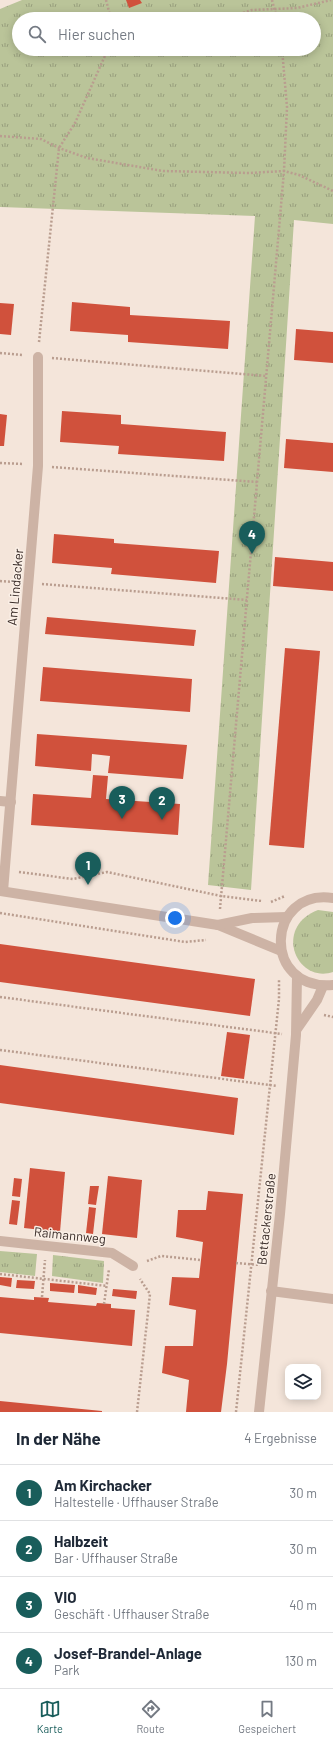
<!DOCTYPE html>
<html lang="de">
<head>
<meta charset="utf-8">
<style>
  :root { --surface:#fff; --page:#f6f6f7; --text:#1f2937; --muted:#747a83; --line:#e0e1e3; --accent:#195d5b }
  body { margin:0; font-family:Barlow,sans-serif; background:var(--page); color:var(--text) }
  .controls { position:absolute; right:12px; bottom:12px; display:grid; overflow:hidden; border-radius:8px; box-shadow:0 2px 10px #0003 }
  .controls button { width:36px; height:36px; display:grid; place-items:center; padding:0; border:0; border-bottom:1px solid var(--line); background:var(--surface); color:var(--text); font:20px sans-serif }
  .you { position:absolute; left:175px; top:918px; width:14px; height:14px; margin:-10px; border:3px solid #fff; border-radius:50%; background:#1a73e8; box-shadow:0 0 0 6px #1a73e833 }
  .badge { display:grid; place-items:center; width:26px; height:26px; border-radius:50%; background:var(--accent); color:#fff; font-size:13px; font-weight:700 }
  .pin { position:absolute; translate:-50% -33px; filter:drop-shadow(0 1px 2px #0008) }
  .pin::after { content:''; position:absolute; top:21px; width:14px; height:12px; background:inherit; clip-path:polygon(0 0,100% 0,50% 100%) }
  .list { margin:0; padding:0; list-style:none }
  h2 { display:flex; justify-content:space-between; align-items:center; height:52px; margin:0; padding:0 16px; font-size:17px }
  h2 small { font-size:13px; font-weight:400; color:var(--muted) }
  .list li { display:grid; grid-template-columns:26px 1fr auto; gap:12px; align-items:center; box-sizing:border-box; height:56px; padding:0 16px; border-top:1px solid var(--line) }
  .list b { display:block; font-size:15px; white-space:nowrap }
  .list p { margin:0; font-size:13px; white-space:nowrap; color:var(--muted) }
  .list em { font-size:13px; font-style:normal; color:var(--muted) }
  .icon { flex:none; width:22px; height:22px; fill:none; stroke:currentColor; stroke-width:2; stroke-linecap:round; stroke-linejoin:round }
  .map { position:relative; flex:none; width:333px; height:1412px; overflow:hidden }
  .search { position:absolute; background:var(--surface); box-shadow:0 2px 10px #0003; left:12px; right:12px; top:12px; height:44px; display:flex; align-items:center; gap:10px; box-sizing:border-box; padding:0 14px; border-radius:22px; color:var(--muted); font-size:15px }
  .sheet { height:276px; background:var(--surface) }
  nav { display:flex; justify-content:space-around; align-items:center; box-sizing:border-box; height:56px; border-top:1px solid var(--line); background:var(--surface); font-size:11px; color:var(--muted) }
  nav a { display:grid; justify-items:center; gap:2px }
  nav .on { color:var(--accent) }
  .map>svg:first-child { display:block }
  .park { fill:url(#park-tufts); fill-rule:evenodd }
  .building { fill:#d0513c }
  .lines { fill:none; stroke-linecap:round; stroke-linejoin:round }
  .path { stroke:#b99d8f; stroke-width:2.5; stroke-dasharray:2 2; stroke-linecap:butt }
  .service { stroke:#cdb3a5; stroke-width:10 }
  .minor { stroke:#cdb3a5; stroke-width:10 }
  .tertiary { stroke:#cdb3a5; stroke-width:10 }
  .labels { text-anchor:middle; stroke-width:3; stroke-linejoin:round; paint-order:stroke }
  .street-label { font-size:13px; fill:#382b27; stroke:#fbf0e7 }
</style>
</head>
<body>
<div class="map">
<svg width="333" height="1412" viewBox="0 0 333 1412">
  <defs>
    <pattern id="park-tufts" width="24" height="20" patternUnits="userSpaceOnUse"><rect width="24" height="20" fill="#bac499"/><path d="M3 7l-1-3M5 7V3M7 7l1-3M15 17l-1-3M17 17v-4M19 17l1-3" fill="none" stroke="#989f7d"/></pattern>
  </defs>
  <rect width="100%" height="100%" fill="#f4e5da"/>
  <g class="park">
    <path d="M 22,0 L 333,0 L 333,224 L 294,220 L 251,890 L 208,885 L 255,216 L 0,207 L 0,9 ZM 19,19 L 314,19 L 314,49 L 19,49 Z"/>
    <path d="M 318,910 L 333,912 L 333,972 C 296,984 273,927 318,910 Z"/>
    <path d="M 0,1251 L 37,1254 L 35,1276 L 0,1272 Z"/>
    <path d="M 53,1255 L 104,1261 L 103,1283 L 52,1276 Z"/>
  </g>
  <g class="building">
    <path d="M 126,0 L 140,0 L 142,3 L 129,8 Z"/>
    <path d="M 72,302 L 130,307 L 130,315 L 230,321 L 228,349 L 128,342 L 128,335 L 70,331 Z"/>
    <path d="M 0,303 L 14,304 L 11,335 L 0,334 Z"/>
    <path d="M 296,329 L 333,332 L 333,363 L 294,360 Z"/>
    <path d="M 62,411 L 121,415 L 121,424 L 226,432 L 224,461 L 118,454 L 119,446 L 60,442 Z"/>
    <path d="M 0,414 L 7,415 L 4,446 L 0,446 Z"/>
    <path d="M 286,439 L 333,443 L 333,472 L 284,468 Z"/>
    <path d="M 54,534 L 114,539 L 114,543 L 219,551 L 216,583 L 111,574 L 112,568 L 52,563 Z"/>
    <path d="M 275,557 L 333,562 L 333,591 L 273,586 Z"/>
    <path d="M 47,617 L 196,630 L 194,646 L 45,634 Z"/>
    <path d="M 285,648 L 320,651 L 304,848 L 269,845 Z"/>
    <path d="M 43,667 L 192,679 L 190,712 L 40,701 Z"/>
    <path d="M 37,734 L 187,745 L 183,779 L 108,773 L 110,756 L 92,754 L 91,771 L 35,766 Z"/>
    <path d="M 93,775 L 108,776 L 106,799 L 180,804 L 178,835 L 31,825 L 33,794 L 91,798 Z"/>
    <path d="M 0,944 L 255,979 L 250,1016 L 0,982 Z"/>
    <path d="M 227,1032 L 250,1035 L 244,1079 L 221,1076 Z"/>
    <path d="M 0,1065 L 238,1098 L 234,1135 L 0,1103 Z"/>
    <path d="M 30,1168 L 65,1172 L 60,1232 L 24,1228 Z"/>
    <path d="M 108,1176 L 142,1180 L 137,1238 L 102,1234 Z"/>
    <path d="M 14,1178 L 22,1179 L 20,1197 L 12,1196 Z"/>
    <path d="M 90,1186 L 99,1186 L 96,1205 L 88,1204 Z"/>
    <path d="M 208,1191 L 243,1194 L 227,1364 L 221,1412 L 186,1412 L 189,1380 L 162,1373 L 165,1346 L 193,1346 L 196,1310 L 169,1305 L 172,1277 L 199,1278 L 203,1242 L 176,1237 L 178,1210 L 206,1210 Z"/>
    <path d="M 12,1200 L 20,1201 L 17,1225 L 9,1224 Z"/>
    <path d="M 89,1207 L 96,1208 L 93,1234 L 86,1233 Z"/>
    <path d="M 0,1277 L 12,1278 L 11,1287 L 0,1285 Z"/>
    <path d="M 17,1280 L 35,1281 L 34,1289 L 16,1288 Z"/>
    <path d="M 50,1283 L 75,1285 L 74,1293 L 50,1291 Z"/>
    <path d="M 78,1285 L 97,1288 L 96,1295 L 78,1293 Z"/>
    <path d="M 113,1289 L 137,1291 L 136,1299 L 112,1296 Z"/>
    <path d="M 0,1297 L 34,1300 L 34,1297 L 49,1298 L 48,1302 L 96,1306 L 97,1303 L 111,1304 L 111,1308 L 135,1310 L 132,1346 L 0,1333 Z"/>
    <path d="M 0,1401 L 102,1411 L 102,1412 L 0,1412 Z"/>
  </g>
  <g class="lines">
    <g class="path">
      <path d="M 106,0 L 111,19"/>
      <path d="M 272,0 L 277,19"/>
      <path d="M 224,19 L 252,10 L 297,8 L 331,0"/>
      <path d="M 0,136 L 41,139 L 59,148 L 87,158 L 163,171 L 249,173 L 284,171 L 299,175 L 333,191"/>
      <path d="M 39,342 L 59,148 L 75,123 L 108,49"/>
      <path d="M 0,353 L 23,355"/>
      <path d="M 52,358 L 266,376"/>
      <path d="M 0,463 L 23,464"/>
      <path d="M 52,467 L 257,482"/>
      <path d="M 0,581 L 13,582"/>
      <path d="M 42,584 L 247,600"/>
      <path d="M 19,872 L 73,879 L 107,872 L 221,896 L 262,901"/>
      <path d="M 271,902 L 285,896"/>
      <path d="M 220,909 L 284,171 L 287,107 L 282,49"/>
      <path d="M 0,913 L 185,942 L 206,940"/>
      <path d="M 0,997 L 282,1034"/>
      <path d="M 324,1015 L 333,1017"/>
      <path d="M 0,1050 L 277,1086"/>
      <path d="M 147,1261 L 161,1256 L 201,1260"/>
      <path d="M 236,1263 L 260,1265"/>
      <path d="M 0,1274 L 107,1286"/>
      <path d="M 42,1297 L 45,1260"/>
      <path d="M 104,1304 L 109,1269"/>
      <path d="M 137,1412 L 150,1294 L 140,1279"/>
      <path d="M 236,1412 L 279,999 L 279,979"/>
    </g>
    <path class="service" d="M 0,801 L 11,802"/>
    <g class="minor">
      <path d="M 3,891 L 38,466 L 38,357"/>
      <path d="M 297,1029 L 317,1000 L 323,986"/>
      <path d="M 0,1241 L 112,1253 L 133,1266"/>
      <path d="M 271,1291 L 333,1299"/>
      <path d="M 259,1412 L 280,1214 L 296,1035 L 297,976"/>
    </g>
    <g class="tertiary">
      <path d="M 0,891 L 218,925 L 281,951"/>
      <path d="M 333,898 C 266,888 261,991 333,985"/>
      <path d="M 218,925 L 252,918 L 287,917"/>
    </g>
  </g>
  <g class="labels">
    <g class="street-label">
      <text transform="translate(15 587) rotate(-85)" y="5">Am Lindacker</text>
      <text transform="translate(266 1219) rotate(-84)" y="5">Bettackerstraße</text>
      <text transform="translate(70 1235) rotate(6)" y="5">Raimannweg</text>
    </g>
  </g>
</svg>
<div class="controls">
<button><svg class="icon" aria-label="layers" viewBox="0 0 24 24"><path d="M12 4l9 5-9 5-9-5zM3 14l9 5 9-5"/></svg></button>
</div>
<div class="you"></div>
<div class="pin badge" style="left:88px;top:885px">1</div>
<div class="pin badge" style="left:162px;top:820px">2</div>
<div class="pin badge" style="left:122px;top:819px">3</div>
<div class="pin badge" style="left:252px;top:554px">4</div>
<div class="search"><svg class="icon" aria-label="search" viewBox="0 0 24 24"><circle cx="10" cy="10" r="6"/><path d="M15 15l6 6"/></svg>Hier suchen</div>
</div>
<section class="sheet">
<h2>In der Nähe<small>4 Ergebnisse</small></h2>
<ul class="list">
<li><span class="badge">1</span><div><b>Am Kirchacker</b><p>Haltestelle · Uffhauser Straße</p></div><em>30 m</em></li>
<li><span class="badge">2</span><div><b>Halbzeit</b><p>Bar · Uffhauser Straße</p></div><em>30 m</em></li>
<li><span class="badge">3</span><div><b>VIO</b><p>Geschäft · Uffhauser Straße</p></div><em>40 m</em></li>
<li><span class="badge">4</span><div><b>Josef-Brandel-Anlage</b><p>Park</p></div><em>130 m</em></li>
</ul>
</section>
<nav>
<a class="on"><svg class="icon" aria-label="map" viewBox="0 0 24 24"><path d="M3 6l6-2 6 2 6-2v14l-6 2-6-2-6 2zM9 4v14M15 6v14"/></svg>Karte</a>
<a><svg class="icon" aria-label="directions" viewBox="0 0 24 24"><path d="M12 3l9 9-9 9-9-9zM9 14v-3h6M13 9l2 2-2 2"/></svg>Route</a>
<a><svg class="icon" aria-label="saved" viewBox="0 0 24 24"><path d="M7 4h10v16l-5-4-5 4z"/></svg>Gespeichert</a>
</nav>
</body>
</html>
